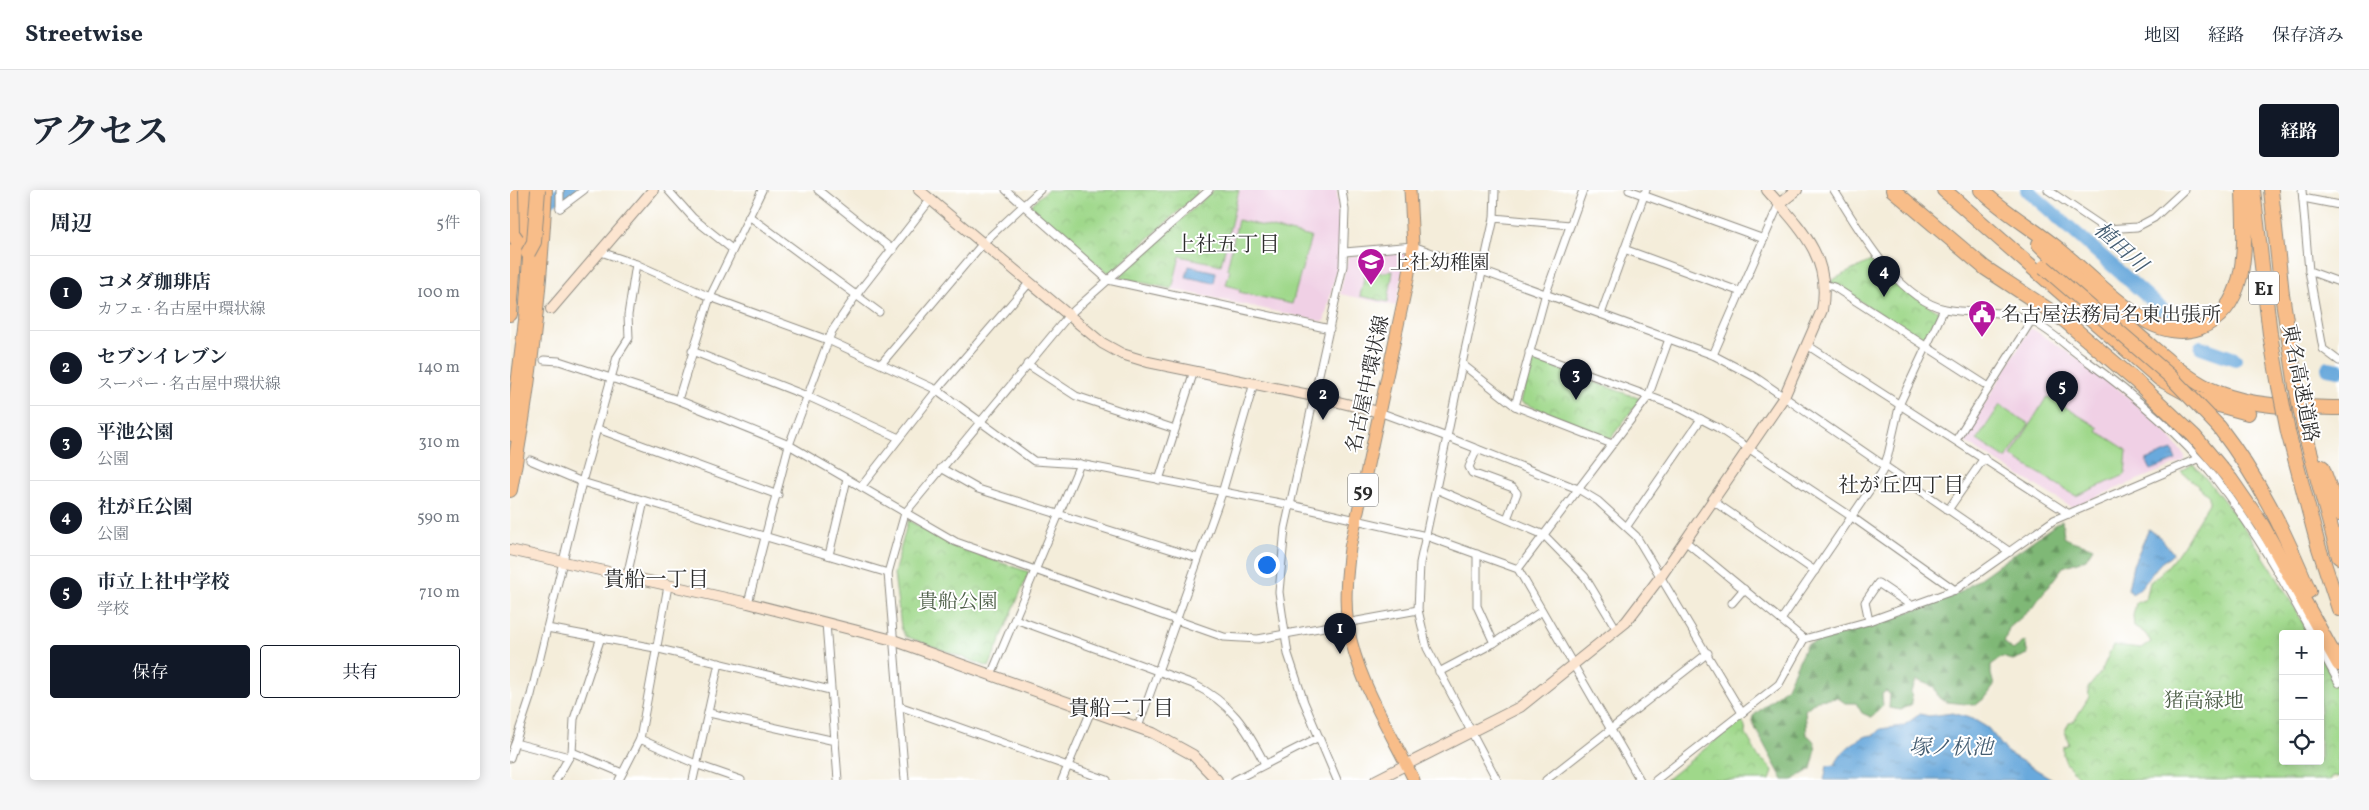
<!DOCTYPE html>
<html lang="ja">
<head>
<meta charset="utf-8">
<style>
  :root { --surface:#fff; --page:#f6f6f7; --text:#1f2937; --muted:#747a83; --line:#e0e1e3; --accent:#111827 }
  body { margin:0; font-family:Vollkorn,"Noto Serif JP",serif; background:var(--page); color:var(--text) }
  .controls { position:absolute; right:15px; bottom:15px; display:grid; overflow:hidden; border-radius:5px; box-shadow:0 2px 12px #0003 }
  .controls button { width:45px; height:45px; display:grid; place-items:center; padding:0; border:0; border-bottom:1px solid var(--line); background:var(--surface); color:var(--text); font:25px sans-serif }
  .you { position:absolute; left:756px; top:374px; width:18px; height:18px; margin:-12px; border:4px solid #fff; border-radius:50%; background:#1a73e8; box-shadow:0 0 0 8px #1a73e833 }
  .badge { display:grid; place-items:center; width:32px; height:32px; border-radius:50%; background:var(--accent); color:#fff; font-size:16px; font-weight:700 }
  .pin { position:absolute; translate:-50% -41px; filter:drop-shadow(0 1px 2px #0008) }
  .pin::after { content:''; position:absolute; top:26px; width:18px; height:15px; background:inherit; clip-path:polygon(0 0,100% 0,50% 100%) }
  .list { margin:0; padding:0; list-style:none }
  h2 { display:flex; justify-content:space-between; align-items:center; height:65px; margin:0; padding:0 20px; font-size:21px }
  h2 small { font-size:16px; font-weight:400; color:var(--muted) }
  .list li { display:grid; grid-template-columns:32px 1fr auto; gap:15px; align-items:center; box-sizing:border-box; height:75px; padding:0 20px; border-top:1px solid var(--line) }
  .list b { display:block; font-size:19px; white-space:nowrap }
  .list p { margin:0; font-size:16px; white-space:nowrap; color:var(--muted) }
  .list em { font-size:16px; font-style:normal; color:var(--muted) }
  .actions { display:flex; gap:10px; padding:15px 20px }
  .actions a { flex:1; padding:11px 0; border:1px solid var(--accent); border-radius:5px; text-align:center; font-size:18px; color:var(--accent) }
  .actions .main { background:var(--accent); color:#fff }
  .icon { flex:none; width:28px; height:28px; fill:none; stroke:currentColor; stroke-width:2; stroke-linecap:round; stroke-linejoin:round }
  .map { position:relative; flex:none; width:1829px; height:590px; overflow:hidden; border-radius:5px }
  header { display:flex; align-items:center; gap:30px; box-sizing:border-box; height:70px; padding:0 25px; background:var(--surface); border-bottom:1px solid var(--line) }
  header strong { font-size:24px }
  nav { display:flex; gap:28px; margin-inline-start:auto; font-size:18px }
  .intro { display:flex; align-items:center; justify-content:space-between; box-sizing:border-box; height:120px; padding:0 30px }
  h1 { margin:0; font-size:35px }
  .button { padding:12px 22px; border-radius:5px; background:var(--accent); color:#fff; font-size:18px; font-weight:700 }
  main { display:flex; gap:30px; padding:0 30px }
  aside { flex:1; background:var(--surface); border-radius:5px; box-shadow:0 2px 12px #0003 }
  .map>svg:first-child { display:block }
  .built { fill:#f0d0e5 }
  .forest { fill:url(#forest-firs); stroke:#557250 }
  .park { fill:url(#park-crowns); stroke:#65825a }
  .pitch { fill:#9fd88a; stroke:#65825a }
  .water { fill:url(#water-ripples); stroke:#4a6a84 }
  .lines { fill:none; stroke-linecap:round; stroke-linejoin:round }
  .river { stroke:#69a9dc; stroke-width:14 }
  .street-casing { stroke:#908c82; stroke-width:9 }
  .secondary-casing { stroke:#908c82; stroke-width:12 }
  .primary-casing { stroke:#908c82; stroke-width:13 }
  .highway-casing { stroke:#908c82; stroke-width:16 }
  .street { stroke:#fff; stroke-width:7 }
  .secondary { stroke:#fce5d0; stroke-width:10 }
  .primary { stroke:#f8bd89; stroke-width:11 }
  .highway { stroke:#f8bd89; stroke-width:14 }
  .highway-bridge-casing { stroke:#908c82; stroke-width:16; stroke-linecap:butt }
  .highway-bridge { stroke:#f8bd89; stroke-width:14 }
  .labels { text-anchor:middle; stroke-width:4; stroke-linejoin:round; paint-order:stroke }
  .shield { fill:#fff; stroke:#6b6b6b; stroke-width:1 }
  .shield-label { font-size:19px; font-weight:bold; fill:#2b2b2b }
  .poi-label { font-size:20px; fill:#2b2b2b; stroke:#fff; text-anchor:start }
  .street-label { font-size:20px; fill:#2b2b2b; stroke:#fff }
  .park-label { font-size:20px; fill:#4e5f48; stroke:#fff }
  .neighbourhood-label { font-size:21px; fill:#2b2b2b; stroke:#fff }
  .water-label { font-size:21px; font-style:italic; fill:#445d72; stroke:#fff }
</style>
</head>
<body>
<header>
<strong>Streetwise</strong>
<nav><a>地図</a><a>経路</a><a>保存済み</a></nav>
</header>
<div class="intro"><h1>アクセス</h1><a class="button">経路</a></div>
<main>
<aside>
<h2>周辺<small>5件</small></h2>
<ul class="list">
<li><span class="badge">1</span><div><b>コメダ珈琲店</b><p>カフェ · 名古屋中環状線</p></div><em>100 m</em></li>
<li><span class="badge">2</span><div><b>セブンイレブン</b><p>スーパー · 名古屋中環状線</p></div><em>140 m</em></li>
<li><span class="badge">3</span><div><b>平池公園</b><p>公園</p></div><em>310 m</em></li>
<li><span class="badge">4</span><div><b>社が丘公園</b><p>公園</p></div><em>590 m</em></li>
<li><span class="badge">5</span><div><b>市立上社中学校</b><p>学校</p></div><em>710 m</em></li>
</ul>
<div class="actions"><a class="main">保存</a><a>共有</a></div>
</aside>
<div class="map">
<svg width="1829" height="590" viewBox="0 0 1829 590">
  <defs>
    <pattern id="forest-firs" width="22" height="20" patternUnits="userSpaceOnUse" patternTransform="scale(1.25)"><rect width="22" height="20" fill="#7fb876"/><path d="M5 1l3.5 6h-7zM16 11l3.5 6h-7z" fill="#689661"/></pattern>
    <pattern id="park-crowns" width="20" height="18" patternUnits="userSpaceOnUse" patternTransform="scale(1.25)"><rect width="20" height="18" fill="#9fd88a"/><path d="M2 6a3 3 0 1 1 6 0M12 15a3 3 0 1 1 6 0" fill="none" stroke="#89ba77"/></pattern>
    <pattern id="water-ripples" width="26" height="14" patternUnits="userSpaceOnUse" patternTransform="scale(1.25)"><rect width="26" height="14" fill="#69a9dc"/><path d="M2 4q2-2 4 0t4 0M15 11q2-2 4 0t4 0" fill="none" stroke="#578ab3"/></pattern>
  </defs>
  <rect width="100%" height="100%" fill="#fff"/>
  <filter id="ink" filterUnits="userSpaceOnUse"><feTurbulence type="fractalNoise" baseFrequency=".02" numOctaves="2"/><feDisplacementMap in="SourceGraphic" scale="10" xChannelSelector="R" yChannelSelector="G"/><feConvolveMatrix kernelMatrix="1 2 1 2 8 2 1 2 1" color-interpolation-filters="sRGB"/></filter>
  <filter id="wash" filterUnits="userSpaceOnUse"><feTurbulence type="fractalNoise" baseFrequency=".0096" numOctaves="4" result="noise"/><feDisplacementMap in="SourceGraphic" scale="20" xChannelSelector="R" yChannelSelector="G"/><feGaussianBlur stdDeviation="1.12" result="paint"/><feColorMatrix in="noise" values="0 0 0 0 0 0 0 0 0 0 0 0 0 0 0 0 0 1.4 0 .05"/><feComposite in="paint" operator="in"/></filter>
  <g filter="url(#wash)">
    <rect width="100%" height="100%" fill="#f4edda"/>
    <g class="built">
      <path d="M 729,0 L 827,0 L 831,61 L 814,132 L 662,99 L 670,66 L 711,74 Z"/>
      <path d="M 894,62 L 896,65 L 886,116 L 830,104 L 838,66 Z"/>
      <path d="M 1520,139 L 1523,139 L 1585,180 L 1617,206 L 1652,238 L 1675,266 L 1674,271 L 1561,317 L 1455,252 L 1454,248 Z"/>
    </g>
    <path class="forest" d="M 1552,330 L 1554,347 C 1563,353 1573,353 1583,358 L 1576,369 L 1553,377 L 1522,418 L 1499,438 L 1494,452 L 1503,460 L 1515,451 L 1518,464 L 1503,470 L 1492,467 L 1481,475 L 1481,484 L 1484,496 L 1476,507 L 1466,515 L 1437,512 L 1429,508 L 1424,497 L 1407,490 L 1401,501 L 1402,514 L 1391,520 L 1379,518 L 1380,505 L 1376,501 L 1372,504 L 1373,516 L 1361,527 L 1352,523 L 1346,513 L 1335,513 L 1328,508 L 1307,510 L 1295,520 L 1297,545 C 1311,554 1304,565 1301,579 L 1283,590 L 1273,590 L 1242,532 L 1243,526 L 1277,497 L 1296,455 L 1361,436 L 1449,403 Z"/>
    <g class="park">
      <path d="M 537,0 L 687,0 L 687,4 L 602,82 L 596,82 L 522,19 L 522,14 Z"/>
      <path d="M 704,0 L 729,0 L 711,75 L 670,66 L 662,99 L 612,88 L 611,84 Z"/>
      <path d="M 1365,69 L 1399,103 L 1429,122 L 1415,148 L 1411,150 L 1322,93 L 1322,90 Z"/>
      <path d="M 883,81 L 878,112 L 850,106 L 855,84 Z"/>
      <path d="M 1021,169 L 1131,209 L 1100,249 L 1011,212 Z"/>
      <path d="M 1683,274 C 1729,324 1767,384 1799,444 L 1773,444 L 1773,571 L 1810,571 L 1810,464 L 1829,499 L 1829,587 L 1822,586 L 1820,590 L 1571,590 L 1556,573 L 1553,565 L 1553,557 L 1559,554 L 1555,541 L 1559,532 L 1564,531 L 1579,507 L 1578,498 L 1591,482 L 1603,455 L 1632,458 L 1641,452 L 1635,443 L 1624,436 L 1623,426 L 1626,413 L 1636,409 L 1640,392 C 1667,373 1681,341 1699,313 L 1699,306 L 1671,281 Z"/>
      <path d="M 398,330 L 445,357 L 519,382 L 479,477 L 395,446 L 391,437 L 384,384 Z"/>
      <path d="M 1231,530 C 1237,536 1234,542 1238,548 C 1241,553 1244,558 1247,565 C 1252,572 1260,573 1263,582 L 1260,590 L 1156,590 Z"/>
    </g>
    <g class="pitch">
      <path d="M 728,30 L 801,47 L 782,114 L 729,102 L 730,99 L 716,95 L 720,80 L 717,79 Z"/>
      <path d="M 1539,207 L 1589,238 L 1587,241 L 1617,260 L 1615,285 L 1566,306 L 1501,266 L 1536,208 Z"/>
      <path d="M 1490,215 L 1519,234 L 1496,269 L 1467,250 Z"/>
    </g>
    <g class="water">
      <path d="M 679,76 L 706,82 L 704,93 L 676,87 Z"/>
      <path d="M 1662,260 L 1666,270 L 1641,280 L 1636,270 Z"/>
      <path d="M 1639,339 L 1652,349 L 1663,363 C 1660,369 1654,369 1650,374 C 1640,384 1635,397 1622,404 L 1618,399 L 1623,375 Z"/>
      <path d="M 1443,523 L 1463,529 L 1478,538 L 1498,563 L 1544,590 L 1314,590 L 1317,576 L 1325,575 C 1331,561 1349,545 1364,545 L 1370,539 L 1393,536 L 1410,524 L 1419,526 Z"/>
    </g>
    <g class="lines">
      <g class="river">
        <path d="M 1517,0 L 1656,123"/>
        <path d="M 25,16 L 60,0"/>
        <path d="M 1691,157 L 1725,169"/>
        <path d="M 1818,178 L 1829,180"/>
      </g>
    </g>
  </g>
  <g filter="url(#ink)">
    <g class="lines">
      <defs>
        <g id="street">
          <path d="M 50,0 L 50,18"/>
          <path d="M 158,0 L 183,28 L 222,59"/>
          <path d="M 308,0 L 383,60"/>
          <path d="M 496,0 L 598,90 L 820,139"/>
          <path d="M 1119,0 L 1254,49"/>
          <path d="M 1324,0 C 1349,39 1386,108 1435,119 C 1463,125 1494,118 1521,131 C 1539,139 1556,156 1573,168 C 1620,202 1668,242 1704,287 C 1742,335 1773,390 1802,444"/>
          <path d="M 1538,0 L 1596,39 L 1627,37 L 1644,28 L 1674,0"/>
          <path d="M 1792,0 L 1799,81 L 1813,159 L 1829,171"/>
          <path d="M 1793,8 L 1829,15"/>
          <path d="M 50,18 L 74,0"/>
          <path d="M 239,26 L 369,122"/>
          <path d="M 984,28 L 1060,35"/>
          <path d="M 1114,59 L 1231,102"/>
          <path d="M 91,62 L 126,74 L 200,107 L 318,150 L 427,200 L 524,271 L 570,274 L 781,315 L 916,346 L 1008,379 L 1130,590"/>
          <path d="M 835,62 L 903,56 L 1203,165 L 1245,187 L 1500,362"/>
          <path d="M 1799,81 L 1829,92"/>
          <path d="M 1314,94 L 1324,97 L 1479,197"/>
          <path d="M 1091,124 L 1136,0"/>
          <path d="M 1297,155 L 1559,324"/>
          <path d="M 182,161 L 297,206 L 389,248"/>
          <path d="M 1019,162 L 1168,217 L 1208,238 L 1342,327 L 1445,400"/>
          <path d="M 1203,165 L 1269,14"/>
          <path d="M 34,170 L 49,171 L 168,210 L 279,255 L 446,352 L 714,447 L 748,449 L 908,420"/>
          <path d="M 371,174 L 474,52 L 530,0"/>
          <path d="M 517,174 L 566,206 L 665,239"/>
          <path d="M 952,174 L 984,28 L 985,0"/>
          <path d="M 168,210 L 200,107 L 252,0"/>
          <path d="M 1005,216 L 1102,254"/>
          <path d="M 869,222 L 937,247 L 952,174 L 1005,216 L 1036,103 L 1073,0"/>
          <path d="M 88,239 L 268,305"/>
          <path d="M 1446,250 L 1521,131"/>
          <path d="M 967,259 L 959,277 L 962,283 L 1003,298 L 1007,303 L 997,329"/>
          <path d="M 20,270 L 72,292 L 378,383"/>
          <path d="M 431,278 L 468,299 L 688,368"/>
          <path d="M 649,290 L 684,181"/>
          <path d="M 351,297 L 427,200 L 520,92"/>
          <path d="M 926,299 L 1034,345 L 1075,387 L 1107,440"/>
          <path d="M 1203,311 L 1305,381"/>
          <path d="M 1438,320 L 1474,268"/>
          <path d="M 1117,336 L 1191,229"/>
          <path d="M 1175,351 L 1294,449"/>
          <path d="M 967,364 L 967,416 L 984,453"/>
          <path d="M 319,365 L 337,289"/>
          <path d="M 1008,379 L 1138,207 L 1159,149"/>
          <path d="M 117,386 L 134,311"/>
          <path d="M 238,413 L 279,255 L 322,141 L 347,104 L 421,9"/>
          <path d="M 1222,413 L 1234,399"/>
          <path d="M 505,429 L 683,494 C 721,513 736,537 755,574"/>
          <path d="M 1271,430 L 1372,282 L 1378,265 L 1390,213 L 1434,119"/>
          <path d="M 1359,431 L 1355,412 L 1368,393 L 1402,416"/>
          <path d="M 316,433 L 328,590"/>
          <path d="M 37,438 L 145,458 L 320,500"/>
          <path d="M 1810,458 L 1829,493"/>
          <path d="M 929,482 L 984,453 L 1032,421"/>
          <path d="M 481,485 L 570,274"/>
          <path d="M 389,516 L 597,590"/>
          <path d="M 199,523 L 325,551"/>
          <path d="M 628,537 L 712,303 L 744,193"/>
          <path d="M 130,549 L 188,575 L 231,590"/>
          <path d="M 5,553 L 59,567"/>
          <path d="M 62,562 L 112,583"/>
          <path d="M 0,568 L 21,505 L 72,292 L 107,167 L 119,148 L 118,125 L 126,74"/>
          <path d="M 46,590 L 62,562 L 64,529 L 91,447"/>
          <path d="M 109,590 L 130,549 L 158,396"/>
          <path d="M 183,590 L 209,473"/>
          <path d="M 395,590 L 378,383 L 395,323 L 559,125 L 699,0"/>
          <path d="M 552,590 L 581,521"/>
          <path d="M 725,590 L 809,547"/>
          <path d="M 827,590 L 794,512 L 778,464 L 769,402 L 775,338 L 833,76 L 835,20 L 832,0"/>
          <path d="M 987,590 L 917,458 L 908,420 L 910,373 L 937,247 L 1068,299 L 1088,311 L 1126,346 L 1232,523 L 1269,494 L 1294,449 L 1359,431 L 1445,400 L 1544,330 L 1687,269"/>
          <path d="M 1036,590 L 1198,463"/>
          <path d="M 1146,590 L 1232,523"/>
        </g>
        <g id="secondary">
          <path d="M 409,0 L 592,153 L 612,164 L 638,172 L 804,206 L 869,222"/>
          <path d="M 1269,14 L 1287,0"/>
          <path d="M 41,119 L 143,0"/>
          <path d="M 0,360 L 238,413 L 383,450 L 643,543 L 683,565 L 707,590"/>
          <path d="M 866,590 L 1010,517 L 1116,432 L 1151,386 L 1274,207 L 1312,120 C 1322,67 1289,37 1257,0"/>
        </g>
        <path id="primary" d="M 900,0 L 903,56 L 898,89 L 840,358 C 837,383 834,410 838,435 C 847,491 880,540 904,590"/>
        <g id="highway">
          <path d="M 1383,0 L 1475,78 L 1554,130 L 1627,192 L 1684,246 L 1721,290 L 1752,335 L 1829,474"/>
          <path d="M 1434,0 L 1650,189 L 1687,209 L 1738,223"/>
          <path d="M 1471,0 C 1496,24 1526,40 1552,62 C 1579,85 1607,114 1638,132 C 1653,140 1672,144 1689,138 C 1743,117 1734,47 1733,0"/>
          <path d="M 1743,0 L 1760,144 L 1769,196"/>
          <path d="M 1761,0 L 1772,104 L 1786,196"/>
          <path d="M 18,54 L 19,0"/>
          <path d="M 1529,54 C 1561,86 1595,116 1629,146 C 1654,167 1678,191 1709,203 C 1746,218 1790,217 1829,218"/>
          <path d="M 0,124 L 9,0"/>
          <path d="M 1709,237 C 1749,289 1774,340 1799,401"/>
          <path d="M 1794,239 L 1829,367"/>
          <path d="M 1778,242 L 1808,355 L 1829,419"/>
          <path d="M 2,244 L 16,130 L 21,52"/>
          <path d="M 1812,277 L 1829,324"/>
          <path d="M 0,300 C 19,200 30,101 35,0"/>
        </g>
      </defs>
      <use href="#street" class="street-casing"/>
      <use href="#secondary" class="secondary-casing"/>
      <use href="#primary" class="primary-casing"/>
      <use href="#highway" class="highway-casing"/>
      <use href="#street" class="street"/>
      <use href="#secondary" class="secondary"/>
      <use href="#primary" class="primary"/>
      <use href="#highway" class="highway"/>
      <defs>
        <g id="highway-bridge">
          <path d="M 1,0 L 2,43 L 7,50"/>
          <path d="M 18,63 L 24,52 L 28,0"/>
          <path d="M 1534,77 L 1660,186 L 1709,237"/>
          <path d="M 1769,196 L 1778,242"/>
          <path d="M 1786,196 L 1794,239"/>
        </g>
      </defs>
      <use href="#highway-bridge" class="highway-bridge-casing"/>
      <use href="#highway-bridge" class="highway-bridge"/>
    </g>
  </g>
  <defs>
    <symbol id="school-pin" viewBox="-11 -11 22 30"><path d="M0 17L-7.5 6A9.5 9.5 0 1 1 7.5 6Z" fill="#b5179e" stroke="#fff"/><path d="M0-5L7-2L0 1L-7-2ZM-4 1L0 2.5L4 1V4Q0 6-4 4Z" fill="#fff"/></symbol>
    <symbol id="civic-pin" viewBox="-11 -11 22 30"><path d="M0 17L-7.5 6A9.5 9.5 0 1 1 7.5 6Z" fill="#b5179e" stroke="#fff"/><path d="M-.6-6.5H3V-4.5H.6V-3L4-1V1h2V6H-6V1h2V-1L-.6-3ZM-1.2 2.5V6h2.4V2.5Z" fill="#fff"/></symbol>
  </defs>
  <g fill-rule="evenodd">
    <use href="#school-pin" x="845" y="56" width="32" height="43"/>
    <use href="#civic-pin" x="1456" y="108" width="32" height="43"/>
  </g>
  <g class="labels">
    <g class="shield">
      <rect x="1739" y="81.5" width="30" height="33" rx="4"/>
      <rect x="838" y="283.5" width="30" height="33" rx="4"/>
    </g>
    <g class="shield-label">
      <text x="1754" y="105">E1</text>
      <text x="853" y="307">59</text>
    </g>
    <g class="poi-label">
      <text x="880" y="79">上社幼稚園</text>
      <text x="1491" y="131">名古屋法務局名東出張所</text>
    </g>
    <g class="street-label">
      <text transform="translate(1791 193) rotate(79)" y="7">東名高速道路</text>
      <text transform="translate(857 194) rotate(-78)" y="7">名古屋中環状線</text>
    </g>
    <g class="park-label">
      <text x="448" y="418">貴船公園</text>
      <text x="1694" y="517">猪高緑地</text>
    </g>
    <g class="neighbourhood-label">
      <text x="717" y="61">上社五丁目</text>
      <text x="1391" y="302">社が丘四丁目</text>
      <text x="146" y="396">貴船一丁目</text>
      <text x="611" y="525">貴船二丁目</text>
    </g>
    <g class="water-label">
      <text transform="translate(1611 57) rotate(42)" y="7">植田川</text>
      <text x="1441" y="564">塚ノ杁池</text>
    </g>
  </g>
</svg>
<div class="controls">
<button>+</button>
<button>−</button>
<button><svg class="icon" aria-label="locate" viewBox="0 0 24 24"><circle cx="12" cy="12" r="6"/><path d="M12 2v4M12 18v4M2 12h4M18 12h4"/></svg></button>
</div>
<div class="you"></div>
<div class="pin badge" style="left:830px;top:464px">1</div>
<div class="pin badge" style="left:813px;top:230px">2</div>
<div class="pin badge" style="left:1066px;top:210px">3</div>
<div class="pin badge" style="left:1374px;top:107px">4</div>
<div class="pin badge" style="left:1552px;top:222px">5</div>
</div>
</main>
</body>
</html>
